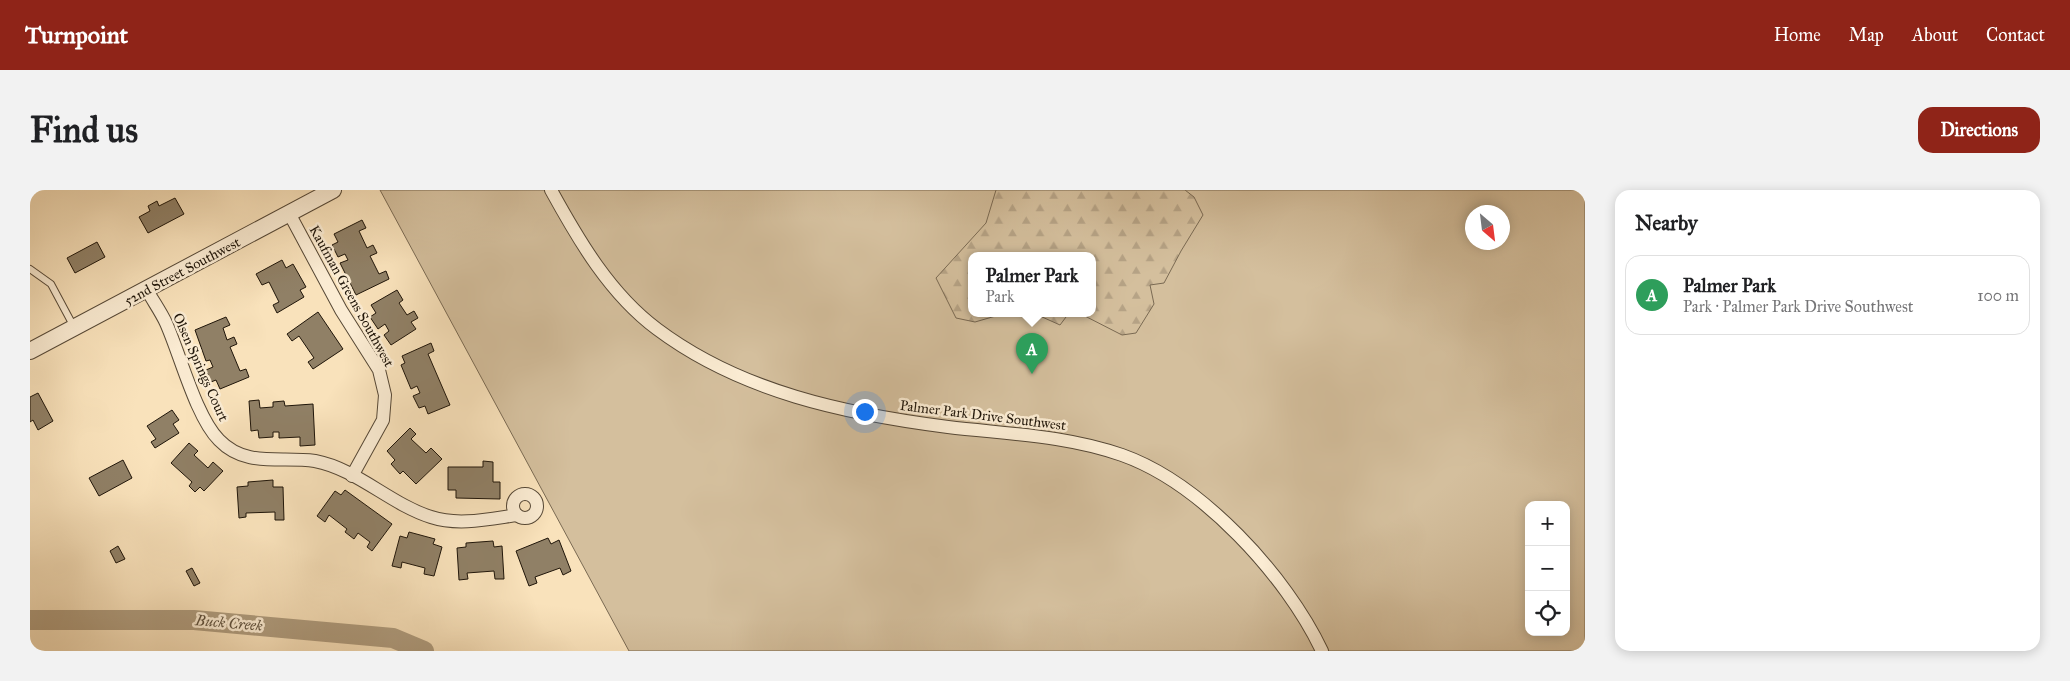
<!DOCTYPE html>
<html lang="en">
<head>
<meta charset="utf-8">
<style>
  :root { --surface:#fff; --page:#f2f2f2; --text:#202124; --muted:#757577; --line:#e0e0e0; --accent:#8f2418 }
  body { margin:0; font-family:"IM FELL Great Primer",serif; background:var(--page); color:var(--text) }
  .controls { position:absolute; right:15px; bottom:15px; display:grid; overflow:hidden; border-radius:10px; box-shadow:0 2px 12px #0003 }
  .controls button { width:45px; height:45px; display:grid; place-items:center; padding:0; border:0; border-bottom:1px solid var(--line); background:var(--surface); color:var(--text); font:25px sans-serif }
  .compass { position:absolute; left:1435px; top:15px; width:45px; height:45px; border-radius:50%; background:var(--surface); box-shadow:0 2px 12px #0003; rotate:152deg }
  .you { position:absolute; left:834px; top:221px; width:18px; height:18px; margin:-12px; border:4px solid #fff; border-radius:50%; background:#1a73e8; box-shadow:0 0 0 8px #1a73e833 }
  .badge { display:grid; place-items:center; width:32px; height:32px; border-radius:50%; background:var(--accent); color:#fff; font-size:16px; font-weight:700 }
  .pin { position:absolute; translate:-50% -41px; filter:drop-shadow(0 1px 2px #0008) }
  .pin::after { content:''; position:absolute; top:26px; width:18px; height:15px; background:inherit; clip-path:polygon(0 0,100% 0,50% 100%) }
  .popup { position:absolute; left:938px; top:62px; width:128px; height:65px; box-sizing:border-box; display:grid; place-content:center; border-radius:10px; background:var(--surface); filter:drop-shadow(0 1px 4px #0005); font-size:16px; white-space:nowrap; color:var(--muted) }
  .popup b { font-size:19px; color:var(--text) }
  .popup::after { content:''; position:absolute; left:50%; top:100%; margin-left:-10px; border:10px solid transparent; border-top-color:var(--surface) }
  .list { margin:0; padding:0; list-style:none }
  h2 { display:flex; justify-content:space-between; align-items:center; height:65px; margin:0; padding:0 20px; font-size:21px }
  h2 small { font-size:16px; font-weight:400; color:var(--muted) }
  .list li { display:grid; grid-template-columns:32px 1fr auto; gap:15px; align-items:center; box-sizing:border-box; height:80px; margin:0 10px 10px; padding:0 10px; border:1px solid var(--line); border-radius:15px }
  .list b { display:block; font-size:19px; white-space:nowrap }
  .list p { margin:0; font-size:16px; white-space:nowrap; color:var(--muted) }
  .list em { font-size:16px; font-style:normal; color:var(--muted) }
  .icon { flex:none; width:28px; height:28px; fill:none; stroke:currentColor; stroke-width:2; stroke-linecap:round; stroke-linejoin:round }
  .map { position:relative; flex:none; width:1555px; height:461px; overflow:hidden; border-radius:15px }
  header { display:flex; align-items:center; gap:30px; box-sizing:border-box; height:70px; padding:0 25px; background:var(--accent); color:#fff }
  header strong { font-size:24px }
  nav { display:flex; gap:28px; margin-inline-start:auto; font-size:18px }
  .intro { display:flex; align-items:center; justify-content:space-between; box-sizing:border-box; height:120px; padding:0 30px }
  h1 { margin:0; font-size:35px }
  .button { padding:12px 22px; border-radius:15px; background:var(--accent); color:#fff; font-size:18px; font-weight:700 }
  main { display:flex; gap:30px; padding:0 30px }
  aside { flex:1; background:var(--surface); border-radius:15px; box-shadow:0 2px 12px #0003 }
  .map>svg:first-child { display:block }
  .green { fill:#d4bf9d; stroke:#7a6a53; fill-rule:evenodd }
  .forest { fill:url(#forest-firs); stroke:#7a6a53 }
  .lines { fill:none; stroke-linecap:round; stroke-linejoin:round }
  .river { stroke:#af9c7e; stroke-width:20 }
  .building { fill:#908066; stroke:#1f1509 }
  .service-casing { stroke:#564836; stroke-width:8 }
  .minor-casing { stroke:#564836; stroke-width:14 }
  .tertiary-casing { stroke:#564836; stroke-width:18 }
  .service { stroke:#fbecd3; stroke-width:6 }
  .minor { stroke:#fbecd3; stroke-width:12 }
  .tertiary { stroke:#fbecd3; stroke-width:16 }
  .labels { text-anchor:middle; stroke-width:5; stroke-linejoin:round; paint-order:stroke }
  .street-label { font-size:14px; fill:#1f1509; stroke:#fbecd3 }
  .water-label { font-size:15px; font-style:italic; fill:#60523e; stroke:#fbecd3 }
</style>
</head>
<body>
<header>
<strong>Turnpoint</strong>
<nav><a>Home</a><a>Map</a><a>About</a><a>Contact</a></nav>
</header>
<div class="intro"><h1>Find us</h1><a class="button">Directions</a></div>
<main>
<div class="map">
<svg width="1555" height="461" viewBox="0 0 1555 461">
  <defs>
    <pattern id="forest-firs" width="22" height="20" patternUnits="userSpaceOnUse" patternTransform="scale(1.25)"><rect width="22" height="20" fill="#d4bf9d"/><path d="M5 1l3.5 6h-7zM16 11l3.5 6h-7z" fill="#b6a386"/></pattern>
  </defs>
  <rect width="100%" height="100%" fill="#f9e2bb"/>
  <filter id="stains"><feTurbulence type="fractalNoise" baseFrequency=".004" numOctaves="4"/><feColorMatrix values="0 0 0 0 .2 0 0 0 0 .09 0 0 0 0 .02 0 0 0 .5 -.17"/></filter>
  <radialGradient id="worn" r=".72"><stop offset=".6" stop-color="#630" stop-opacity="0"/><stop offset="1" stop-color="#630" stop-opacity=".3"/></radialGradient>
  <path class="green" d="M 350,0 L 1555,0 L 1555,461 L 599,461 ZM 1442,22 L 1472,22 L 1472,52 L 1442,52 ZM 942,65 L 1062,65 L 1062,123 L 942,123 ZM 1499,315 L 1536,315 L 1536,442 L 1499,442 Z"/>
  <g class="forest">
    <path d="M 966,0 L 1155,0 L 1164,7 L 1173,25 L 1151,61 L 1134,93 L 1120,95 L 1124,114 L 1106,143 L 1092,145 L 1049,123 L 1062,123 L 1062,65 L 942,65 L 942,123 L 976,123 L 945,132 L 926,128 L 906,88 L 956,33 Z"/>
    <path d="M 993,123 L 1039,123 L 1030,135 L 1010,126 Z"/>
  </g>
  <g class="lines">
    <path class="river" d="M 0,430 L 164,430 L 363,448 L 394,461"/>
  </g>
  <g class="building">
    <path d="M 145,8 L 154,24 L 118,43 L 109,27 L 120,21 L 118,16 L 127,11 L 129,16 Z"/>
    <path d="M 332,30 L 336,38 L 329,41 L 337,58 L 343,55 L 347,63 L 340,66 L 349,84 L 356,81 L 359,89 L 326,105 L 310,73 L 318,70 L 315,64 L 308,67 L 302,55 L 308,52 L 304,44 Z"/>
    <path d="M 67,52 L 75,67 L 45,83 L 37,68 Z"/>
    <path d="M 252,70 L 256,78 L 263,74 L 276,97 L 270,100 L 274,107 L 247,123 L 243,115 L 249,112 L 239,92 L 232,95 L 226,84 Z"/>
    <path d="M 367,100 L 373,110 L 369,113 L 377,125 L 384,121 L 388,128 L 381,132 L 386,139 L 361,155 L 354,145 L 359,141 L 355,134 L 348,139 L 340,127 L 346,123 L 341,115 Z"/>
    <path d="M 288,122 L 313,159 L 283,179 L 278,172 L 284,168 L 269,146 L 262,151 L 257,144 Z"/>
    <path d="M 196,127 L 200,135 L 193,138 L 197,150 L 204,147 L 207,154 L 200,157 L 210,181 L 216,179 L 219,187 L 190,199 L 186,190 L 181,192 L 176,180 L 183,177 L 180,170 L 176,171 L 165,140 Z"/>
    <path d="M 401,153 L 404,161 L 398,164 L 420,215 L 398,224 L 395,216 L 389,218 L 383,206 L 390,203 L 387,196 L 381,199 L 371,175 L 375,173 L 372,166 Z"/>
    <path d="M 8,203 L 23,231 L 8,240 L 3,230 L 0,232 L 0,207 Z"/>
    <path d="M 229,210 L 230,218 L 243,217 L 243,212 L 254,211 L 255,216 L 283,214 L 285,255 L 270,256 L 270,247 L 249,248 L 249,242 L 243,242 L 243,247 L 229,248 L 228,240 L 221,241 L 219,211 Z"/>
    <path d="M 142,220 L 149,230 L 143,234 L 149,243 L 125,258 L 121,252 L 126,249 L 117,236 Z"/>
    <path d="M 380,238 L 386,244 L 381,249 L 396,263 L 401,258 L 412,269 L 386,294 L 373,281 L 370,284 L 361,274 L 365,270 L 357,261 Z"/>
    <path d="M 159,253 L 168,261 L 164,265 L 178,278 L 183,272 L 193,281 L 174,301 L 170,297 L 165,302 L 159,296 L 162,292 L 141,273 Z"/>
    <path d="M 93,270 L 102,288 L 69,306 L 59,288 Z"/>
    <path d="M 453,271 L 463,272 L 463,292 L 470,292 L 470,309 L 426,308 L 426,300 L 418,300 L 418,277 L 453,277 Z"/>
    <path d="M 243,290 L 243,297 L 253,297 L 254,330 L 245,330 L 245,322 L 216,323 L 216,327 L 209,328 L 207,297 L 218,296 L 218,292 Z"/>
    <path d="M 315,300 L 362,334 L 342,361 L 337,357 L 340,352 L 328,343 L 324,349 L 315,342 L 317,339 L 299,325 L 295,332 L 287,326 L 305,301 L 311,305 Z"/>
    <path d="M 379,342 L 405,349 L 403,354 L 412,357 L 404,386 L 394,384 L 395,378 L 372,372 L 371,378 L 362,376 L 370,346 L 377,348 Z"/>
    <path d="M 518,348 L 521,354 L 529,350 L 541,381 L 533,385 L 530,378 L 505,387 L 507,393 L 499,396 L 486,361 Z"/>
    <path d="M 463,351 L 464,357 L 472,356 L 474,389 L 465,389 L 464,381 L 437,383 L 438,389 L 429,390 L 427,358 L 436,357 L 436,353 Z"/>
    <path d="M 88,356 L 95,369 L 86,373 L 80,361 Z"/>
    <path d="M 162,378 L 170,393 L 164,396 L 156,381 Z"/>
  </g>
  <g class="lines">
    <defs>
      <path id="service" d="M 0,79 L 21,94 L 44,137"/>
      <g id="minor">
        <path d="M 521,0 C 549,51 580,104 627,139 C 711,202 816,224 918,237 C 976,244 1035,245 1092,265 C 1171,293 1256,385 1292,461"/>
        <path d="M 259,23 L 311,120 L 349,180 L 355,205 L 353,230 L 322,286"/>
        <path d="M 117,100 C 123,111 131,122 136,133 C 150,164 166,227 189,250 C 216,278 250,266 285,271 C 327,279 360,314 401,327 C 428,336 459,329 487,325"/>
        <circle cx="495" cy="316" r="12"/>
      </g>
      <path id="tertiary" d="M 0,161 L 303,0"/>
    </defs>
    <use href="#service" class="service-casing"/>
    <use href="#minor" class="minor-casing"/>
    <use href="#tertiary" class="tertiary-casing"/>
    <use href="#service" class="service"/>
    <use href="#minor" class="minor"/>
    <use href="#tertiary" class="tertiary"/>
  </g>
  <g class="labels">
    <g class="street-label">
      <text transform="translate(152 81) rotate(-28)" y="5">52nd Street Southwest</text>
      <text transform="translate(322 106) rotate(61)" y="5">Kaufman Greens Southwest</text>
      <text transform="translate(171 177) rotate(66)" y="5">Olsen Springs Court</text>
      <text transform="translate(953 225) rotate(7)" y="5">Palmer Park Drive Southwest</text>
    </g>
    <g class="water-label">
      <text transform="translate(199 433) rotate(5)" y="5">Buck Creek</text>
    </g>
  </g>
  <rect width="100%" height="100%" filter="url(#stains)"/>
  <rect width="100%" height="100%" fill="url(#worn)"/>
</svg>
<div class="controls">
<button>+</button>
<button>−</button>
<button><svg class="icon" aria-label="locate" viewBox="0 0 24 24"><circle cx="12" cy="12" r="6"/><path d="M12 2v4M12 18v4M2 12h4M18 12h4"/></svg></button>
</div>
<svg class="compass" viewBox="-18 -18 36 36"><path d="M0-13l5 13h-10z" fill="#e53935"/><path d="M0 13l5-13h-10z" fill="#757577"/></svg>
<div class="you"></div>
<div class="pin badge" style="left:1002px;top:184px;background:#2e9e5b">A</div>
<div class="popup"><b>Palmer Park</b>Park</div>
</div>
<aside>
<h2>Nearby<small></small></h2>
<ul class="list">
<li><span class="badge" style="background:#2e9e5b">A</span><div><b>Palmer Park</b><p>Park · Palmer Park Drive Southwest</p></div><em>100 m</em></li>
</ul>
</aside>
</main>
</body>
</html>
